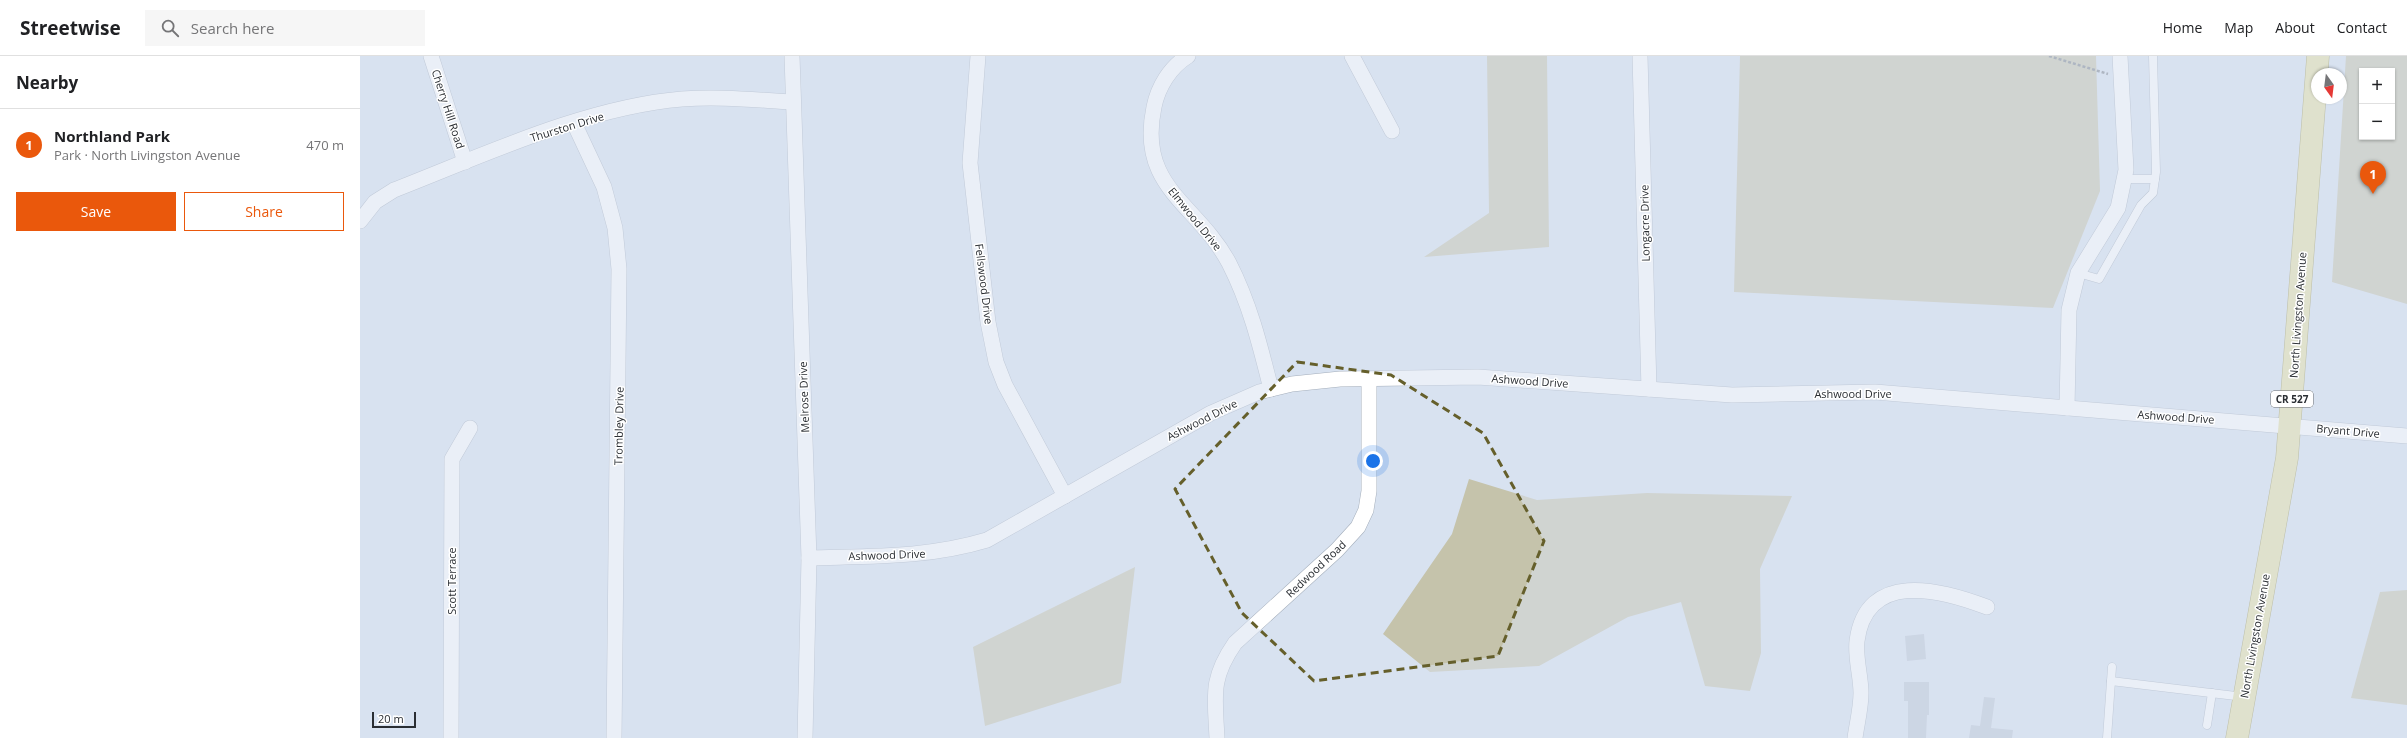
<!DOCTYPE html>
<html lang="en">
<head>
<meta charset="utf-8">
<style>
  :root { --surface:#fff; --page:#f6f6f6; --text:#202124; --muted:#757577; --line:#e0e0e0; --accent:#ea580c }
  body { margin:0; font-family:"Open Sans",sans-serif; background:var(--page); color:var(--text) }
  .controls { position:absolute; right:12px; top:12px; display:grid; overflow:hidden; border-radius:0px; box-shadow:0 1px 3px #0004 }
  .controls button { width:36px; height:36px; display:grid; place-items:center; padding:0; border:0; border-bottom:1px solid var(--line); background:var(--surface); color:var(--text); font:20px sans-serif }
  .compass { position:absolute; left:1951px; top:12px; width:36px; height:36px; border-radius:50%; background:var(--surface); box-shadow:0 1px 3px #0004; rotate:166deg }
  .scale { position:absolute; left:12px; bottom:10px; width:44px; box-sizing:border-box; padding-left:4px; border:2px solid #2a2e33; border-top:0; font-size:11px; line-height:14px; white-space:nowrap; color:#2a2e33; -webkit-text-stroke:3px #fff; paint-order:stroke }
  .you { position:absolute; left:1013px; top:405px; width:14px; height:14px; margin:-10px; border:3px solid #fff; border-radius:50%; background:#1a73e8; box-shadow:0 0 0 6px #1a73e833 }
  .badge { display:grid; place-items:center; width:26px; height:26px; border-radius:50%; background:var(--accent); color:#fff; font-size:13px; font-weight:700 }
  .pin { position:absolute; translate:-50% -33px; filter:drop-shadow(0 1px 2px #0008) }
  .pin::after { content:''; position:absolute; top:21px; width:14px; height:12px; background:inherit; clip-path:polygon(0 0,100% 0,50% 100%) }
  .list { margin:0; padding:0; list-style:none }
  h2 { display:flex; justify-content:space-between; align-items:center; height:52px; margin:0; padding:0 16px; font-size:17px }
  h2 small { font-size:13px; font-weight:400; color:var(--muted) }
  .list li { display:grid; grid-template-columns:26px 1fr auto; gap:12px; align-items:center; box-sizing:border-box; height:72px; padding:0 16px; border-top:1px solid var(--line) }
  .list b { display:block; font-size:15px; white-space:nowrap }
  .list p { margin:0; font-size:13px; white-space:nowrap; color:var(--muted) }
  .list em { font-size:13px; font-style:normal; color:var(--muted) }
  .actions { display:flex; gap:8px; padding:12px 16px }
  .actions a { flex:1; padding:9px 0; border:1px solid var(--accent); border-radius:0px; text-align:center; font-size:14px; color:var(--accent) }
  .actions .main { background:var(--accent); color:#fff }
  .icon { flex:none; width:22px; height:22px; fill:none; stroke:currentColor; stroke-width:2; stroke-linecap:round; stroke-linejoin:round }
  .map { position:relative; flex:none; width:2047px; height:682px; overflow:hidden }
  header { display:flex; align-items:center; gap:24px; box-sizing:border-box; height:56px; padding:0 20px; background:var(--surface); border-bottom:1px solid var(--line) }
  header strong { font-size:19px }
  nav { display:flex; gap:22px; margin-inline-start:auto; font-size:14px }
  .search { width:280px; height:36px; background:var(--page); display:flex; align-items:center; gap:10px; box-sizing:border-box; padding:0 14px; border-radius:0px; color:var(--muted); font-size:15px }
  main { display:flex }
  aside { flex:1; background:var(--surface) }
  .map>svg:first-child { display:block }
  .green { fill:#c5c3ab; fill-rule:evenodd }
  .building { fill:#bdc7d5 }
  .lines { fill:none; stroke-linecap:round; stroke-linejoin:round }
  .service-casing { stroke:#a4aebb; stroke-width:9 }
  .minor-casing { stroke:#a4aebb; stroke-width:16 }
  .primary-casing { stroke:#9a9453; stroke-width:23 }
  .path { stroke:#7b828b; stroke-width:2.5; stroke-dasharray:3 2; stroke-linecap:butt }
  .service { stroke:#fff; stroke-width:8 }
  .minor { stroke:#fff; stroke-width:15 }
  .primary { stroke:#e7e0a2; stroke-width:22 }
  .marked { fill:none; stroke:#655f2b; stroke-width:3; stroke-dasharray:8 5; stroke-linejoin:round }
  .labels { text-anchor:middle; stroke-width:3; stroke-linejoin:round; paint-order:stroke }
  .shield { fill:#fff; stroke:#6a6d70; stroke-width:1 }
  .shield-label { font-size:10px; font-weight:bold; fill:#2a2e33 }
  .street-label { font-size:11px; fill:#2a2e33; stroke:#fff }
</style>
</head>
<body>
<header>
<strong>Streetwise</strong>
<div class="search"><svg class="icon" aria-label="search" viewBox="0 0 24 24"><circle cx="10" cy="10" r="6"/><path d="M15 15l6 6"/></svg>Search here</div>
<nav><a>Home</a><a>Map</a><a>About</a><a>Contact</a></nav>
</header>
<main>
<aside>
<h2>Nearby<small></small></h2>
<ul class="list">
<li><span class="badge">1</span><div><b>Northland Park</b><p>Park · North Livingston Avenue</p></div><em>470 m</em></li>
</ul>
<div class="actions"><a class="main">Save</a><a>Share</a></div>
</aside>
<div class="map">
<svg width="2047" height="682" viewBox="0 0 2047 682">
  <rect width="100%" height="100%" fill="#d8e2f0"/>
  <g class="green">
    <path d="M 1127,0 L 1187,0 L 1189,191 L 1064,201 L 1129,157 Z"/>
    <path d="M 1380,0 L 1736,0 L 1740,135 L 1693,252 L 1374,236 Z"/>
    <path d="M 1986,0 L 2047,0 L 2047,248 L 1972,226 ZM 2002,15 L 2032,15 L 2032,81 L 2002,81 Z"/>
    <path d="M 1109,423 L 1177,444 L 1287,437 L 1432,440 L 1400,513 L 1401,597 L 1390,635 L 1345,630 L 1321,546 L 1268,561 L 1179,610 L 1070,616 L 1023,578 L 1092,478 Z"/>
    <path d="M 775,511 L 761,627 L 625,670 L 613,591 Z"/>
    <path d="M 2047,534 L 2047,649 L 1991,642 L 2020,536 Z"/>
  </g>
  <g class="building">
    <path d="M 1564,578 L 1566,603 L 1547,605 L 1545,580 Z"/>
    <path d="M 1544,626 L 1569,626 L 1569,659 L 1567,659 L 1566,682 L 1548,682 L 1548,645 L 1544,645 Z"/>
    <path d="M 1624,641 L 1635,642 L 1631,672 L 1653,674 L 1652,682 L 1609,682 L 1611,669 L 1620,670 Z"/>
  </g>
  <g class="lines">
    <defs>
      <g id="service">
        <path d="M 1764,123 L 1795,123"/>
        <path d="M 1718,217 L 1739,223 L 1781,149 L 1793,137 L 1796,116 L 1793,0"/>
        <path d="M 1751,625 L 1884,641"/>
        <path d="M 1847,669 L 1852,637"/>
        <path d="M 1747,682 L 1752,611"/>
      </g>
      <g id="minor">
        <path d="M 71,0 L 105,106"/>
        <path d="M 432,0 L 449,502 L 445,682"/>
        <path d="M 618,0 L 610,107 L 628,266 L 636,306 L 645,329 L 705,440"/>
        <path d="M 828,0 C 810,11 798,31 794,51 C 777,132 837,147 869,207 C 890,248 900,289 911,333"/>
        <path d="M 992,0 L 1032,75"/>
        <path d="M 1280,0 L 1289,333"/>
        <path d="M 214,67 L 244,131 L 255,172 L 259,213 L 254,682"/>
        <path d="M 0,165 L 15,146 L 34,134 C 124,99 226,51 322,43 C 359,40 396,44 433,46"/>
        <path d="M 1707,352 L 1709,254 L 1718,217 L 1758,152 L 1766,114 L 1760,0"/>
        <path d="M 449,502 C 511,500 567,502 627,484 L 851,357 L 899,336 L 932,328 L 980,323 L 1118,321 L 1372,339 L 1515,336 L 2047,380"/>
        <path d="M 91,682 L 92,403 L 110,372"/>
        <path d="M 857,682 C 855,640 850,623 875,587 L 977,494 L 998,471 L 1006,454 L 1009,435 L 1009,323"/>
        <path d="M 1495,682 C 1497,667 1501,652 1501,637 C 1501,620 1495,602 1497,585 C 1506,514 1580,533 1627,551"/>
      </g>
      <path id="primary" d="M 1877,682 L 1927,402 L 1958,0"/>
    </defs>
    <use href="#service" class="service-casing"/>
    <use href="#minor" class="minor-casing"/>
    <use href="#primary" class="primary-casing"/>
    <path class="path" d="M 1689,0 L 1748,18"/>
    <use href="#service" class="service"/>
    <use href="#minor" class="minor"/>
    <use href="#primary" class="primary"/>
  </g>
  <path d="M0 0H2047V682H0ZM 937,306 L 1031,319 L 1123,377 L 1184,485 L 1138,600 L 954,625 L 882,557 L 815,433 Z" fill="#d8e2f0" fill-opacity=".55" fill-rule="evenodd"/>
  <path class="marked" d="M 937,306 L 1031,319 L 1123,377 L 1184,485 L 1138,600 L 954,625 L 882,557 L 815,433 Z"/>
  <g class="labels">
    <rect class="shield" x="1911" y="335" width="42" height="16" rx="3"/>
    <g class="shield-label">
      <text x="1932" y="347">CR 527</text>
    </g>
    <g class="street-label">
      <text transform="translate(88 53) rotate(72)" y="4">Cherry Hill Road</text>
      <text transform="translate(207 71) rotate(-17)" y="4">Thurston Drive</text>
      <text transform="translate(835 163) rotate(51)" y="4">Elmwood Drive</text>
      <text transform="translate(1285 167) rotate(-91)" y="4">Longacre Drive</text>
      <text transform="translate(624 228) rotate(83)" y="4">Fellswood Drive</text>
      <text transform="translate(1938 259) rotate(-86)" y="4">North Livingston Avenue</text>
      <text transform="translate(1170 325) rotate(4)" y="4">Ashwood Drive</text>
      <text x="1493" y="342">Ashwood Drive</text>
      <text transform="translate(444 341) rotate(-92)" y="4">Melrose Drive</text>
      <text transform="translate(1816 361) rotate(4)" y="4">Ashwood Drive</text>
      <text transform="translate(842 364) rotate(-27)" y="4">Ashwood Drive</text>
      <text transform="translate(259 370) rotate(-89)" y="4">Trombley Drive</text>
      <text transform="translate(1988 375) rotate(5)" y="4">Bryant Drive</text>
      <text transform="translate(527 499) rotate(-2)" y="4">Ashwood Drive</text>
      <text transform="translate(956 513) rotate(-43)" y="4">Redwood Road</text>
      <text transform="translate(92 525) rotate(-90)" y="4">Scott Terrace</text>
      <text transform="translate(1895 580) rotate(-80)" y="4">North Livingston Avenue</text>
    </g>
  </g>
</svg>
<div class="controls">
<button>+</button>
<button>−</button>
</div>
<svg class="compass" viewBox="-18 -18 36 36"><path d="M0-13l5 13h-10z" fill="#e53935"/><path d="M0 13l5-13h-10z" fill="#757577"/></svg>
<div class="scale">20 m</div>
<div class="you"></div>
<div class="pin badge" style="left:2013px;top:138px">1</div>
</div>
</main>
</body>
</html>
